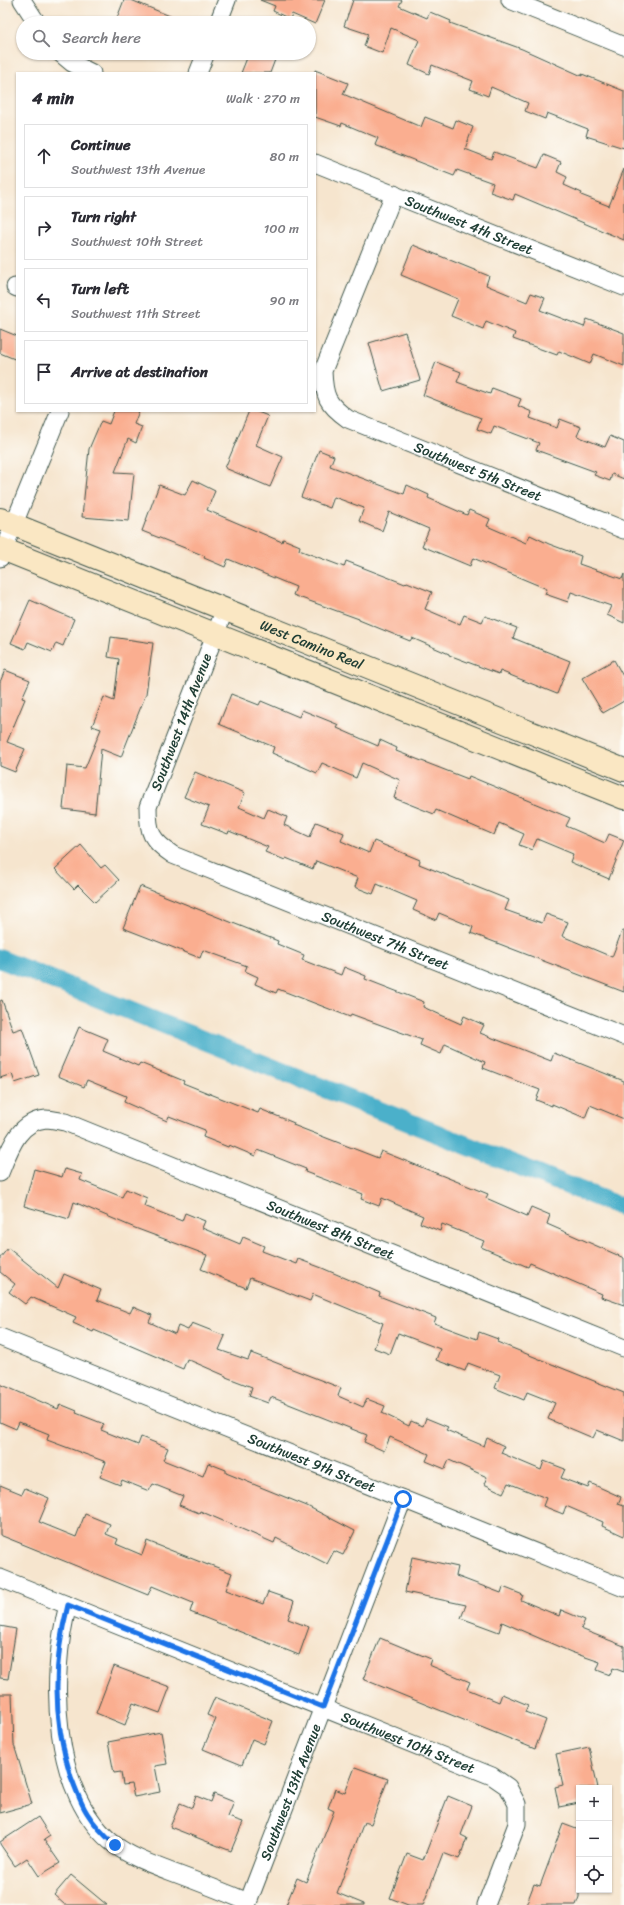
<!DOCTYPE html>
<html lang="en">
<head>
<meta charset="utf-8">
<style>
  :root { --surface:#fff; --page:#f2f2f3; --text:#2b2b33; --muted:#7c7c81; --line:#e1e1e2 }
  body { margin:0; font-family:Sriracha,sans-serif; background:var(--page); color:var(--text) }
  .controls { position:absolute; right:12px; bottom:12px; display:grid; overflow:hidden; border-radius:0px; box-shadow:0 1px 3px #0004 }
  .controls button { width:36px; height:36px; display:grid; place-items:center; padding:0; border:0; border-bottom:1px solid var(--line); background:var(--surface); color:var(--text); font:20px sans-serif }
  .stop { position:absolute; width:12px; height:12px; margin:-9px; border:3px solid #1a73e8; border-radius:50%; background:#fff }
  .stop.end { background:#1a73e8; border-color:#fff; box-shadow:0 1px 4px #0008 }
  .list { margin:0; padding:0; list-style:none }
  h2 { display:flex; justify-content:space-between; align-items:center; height:52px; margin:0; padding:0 16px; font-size:17px }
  h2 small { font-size:13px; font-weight:400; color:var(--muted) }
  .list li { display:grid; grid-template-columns:26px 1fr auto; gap:12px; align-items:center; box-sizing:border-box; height:64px; margin:0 8px 8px; padding:0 8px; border:1px solid var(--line); border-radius:0px }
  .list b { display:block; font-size:15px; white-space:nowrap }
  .list p { margin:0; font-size:13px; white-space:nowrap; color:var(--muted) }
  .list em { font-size:13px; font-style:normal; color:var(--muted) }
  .icon { flex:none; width:22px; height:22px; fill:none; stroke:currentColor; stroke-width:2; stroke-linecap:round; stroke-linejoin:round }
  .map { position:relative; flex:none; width:624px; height:1905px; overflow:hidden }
  .search { position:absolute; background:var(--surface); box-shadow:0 1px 3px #0004; left:16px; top:16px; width:300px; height:44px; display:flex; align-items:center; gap:10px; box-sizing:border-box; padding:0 14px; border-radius:22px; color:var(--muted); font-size:15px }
  .panel { position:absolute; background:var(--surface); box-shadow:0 1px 3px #0004; left:16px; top:72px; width:300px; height:340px; border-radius:0px }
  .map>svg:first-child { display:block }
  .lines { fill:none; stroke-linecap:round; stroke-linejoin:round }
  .canal { stroke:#4bb0ca; stroke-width:19 }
  .building { fill:#faae90 }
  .street-casing { stroke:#3f564b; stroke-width:19 }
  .secondary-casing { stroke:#3f564b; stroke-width:24 }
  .street { stroke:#fff; stroke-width:17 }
  .secondary { stroke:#fae7c3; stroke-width:22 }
  .route { stroke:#1a73e8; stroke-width:5 }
  .labels { text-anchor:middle; stroke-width:4; stroke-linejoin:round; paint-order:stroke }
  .street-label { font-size:14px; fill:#1f3d34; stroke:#fdfcf7 }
</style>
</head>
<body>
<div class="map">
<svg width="624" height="1905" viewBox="0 0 624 1905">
  <rect width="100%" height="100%" fill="#fdfcf7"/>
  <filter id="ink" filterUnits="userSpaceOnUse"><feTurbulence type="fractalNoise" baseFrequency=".025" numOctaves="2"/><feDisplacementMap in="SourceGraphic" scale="8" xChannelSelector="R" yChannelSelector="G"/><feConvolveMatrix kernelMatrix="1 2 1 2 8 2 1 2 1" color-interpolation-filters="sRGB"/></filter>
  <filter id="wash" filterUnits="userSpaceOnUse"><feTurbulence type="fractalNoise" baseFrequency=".012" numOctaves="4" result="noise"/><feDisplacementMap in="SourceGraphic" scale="16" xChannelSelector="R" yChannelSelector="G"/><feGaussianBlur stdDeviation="0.9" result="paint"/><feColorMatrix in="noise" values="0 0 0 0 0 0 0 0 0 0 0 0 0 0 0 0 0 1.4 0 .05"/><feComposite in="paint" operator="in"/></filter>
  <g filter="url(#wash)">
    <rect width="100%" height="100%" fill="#f6e5ce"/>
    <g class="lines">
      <path class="canal" d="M 0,959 L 624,1208"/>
    </g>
    <g id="blocks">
      <g class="building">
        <path d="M 124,0 L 131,0 L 187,23 L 115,23 Z"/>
        <path d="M 260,0 L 325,0 L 315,24 L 292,14 L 290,19 L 273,11 L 275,6 Z"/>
        <path d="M 353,0 L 402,0 L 399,6 L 427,18 L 430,12 L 451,21 L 450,23 L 522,49 L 582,76 L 582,74 L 624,91 L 624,148 L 586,136 L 588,129 L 547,113 L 545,119 L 525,111 L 528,103 L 491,87 L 488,96 L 470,89 L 473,81 L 432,65 L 429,74 L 409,65 L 419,40 L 391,28 L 382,53 L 364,46 L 368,34 L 344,26 Z"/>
        <path d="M 249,53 L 267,53 L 276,57 L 270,73 L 241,73 Z"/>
        <path d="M 315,70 L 348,83 L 343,94 L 421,127 L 425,117 L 453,128 L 456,120 L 473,127 L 465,149 L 491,159 L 494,152 L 538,168 L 544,155 L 561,162 L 557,172 L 567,177 L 564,185 L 582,193 L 581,195 L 609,206 L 624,169 L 624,240 L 515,194 L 513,200 L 490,192 L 493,183 L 457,170 L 454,176 L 375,145 L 378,138 L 342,123 L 341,126 L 315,117 Z"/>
        <path d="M 413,245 L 489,276 L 486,285 L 527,302 L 531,293 L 545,298 L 540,310 L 584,327 L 587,319 L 624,333 L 624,366 L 594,354 L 590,364 L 559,351 L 557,355 L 513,339 L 515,333 L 486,321 L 483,329 L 451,316 L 458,299 L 401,275 Z"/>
        <path d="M 0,329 L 17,336 L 17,360 L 0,353 Z"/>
        <path d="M 405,332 L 420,380 L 383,391 L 369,343 Z"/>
        <path d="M 436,362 L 461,372 L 457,382 L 490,394 L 492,388 L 521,399 L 518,406 L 532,412 L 530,418 L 557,428 L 560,419 L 581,427 L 577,436 L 605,447 L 610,436 L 624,442 L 624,479 L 612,474 L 610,481 L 594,475 L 596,472 L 536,450 L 539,443 L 494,426 L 491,434 L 477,429 L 481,418 L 423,395 Z"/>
        <path d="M 114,411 L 139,411 L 134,424 L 142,427 L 136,443 L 128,439 L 115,472 L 134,473 L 129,521 L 82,517 L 89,449 L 101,421 L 109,424 Z"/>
        <path d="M 249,411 L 255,411 L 268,416 L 256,445 L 283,457 L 270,487 L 225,468 Z"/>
        <path d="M 319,450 L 334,456 L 330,466 L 404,494 L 407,485 L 429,495 L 428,498 L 467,515 L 469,510 L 490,519 L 487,526 L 526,543 L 530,535 L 549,544 L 581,556 L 579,564 L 622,579 L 624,574 L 624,623 L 607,615 L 611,606 L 571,592 L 568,602 L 545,594 L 547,589 L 473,558 L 470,566 L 422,546 L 429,529 L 389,512 L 382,531 L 359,521 L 364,508 L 334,497 L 330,508 L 301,497 Z"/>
        <path d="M 193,480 L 215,491 L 207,510 L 282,542 L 283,539 L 300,546 L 299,550 L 344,567 L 346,561 L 405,584 L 407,582 L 432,592 L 425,609 L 460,624 L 464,615 L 482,622 L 485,616 L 517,628 L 513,638 L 570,661 L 557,694 L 500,671 L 499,674 L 449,655 L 449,654 L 412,638 L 410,641 L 359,620 L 359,619 L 293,595 L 296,587 L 228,559 L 225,567 L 204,558 L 205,556 L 142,531 L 159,485 L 185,495 Z"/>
        <path d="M 30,600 L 74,619 L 63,646 L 56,643 L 52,652 L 28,642 L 25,649 L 11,643 Z"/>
        <path d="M 111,637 L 153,643 L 146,694 L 121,757 L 101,749 L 95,813 L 63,809 L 67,766 L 85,768 L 101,729 L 92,726 L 104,697 L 114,701 L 119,659 L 108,657 Z"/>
        <path d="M 614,660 L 624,678 L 624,701 L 603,713 L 582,678 Z"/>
        <path d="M 5,670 L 30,680 L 22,698 L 25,699 L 7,742 L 25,749 L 15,772 L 0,766 L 0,682 Z"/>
        <path d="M 231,694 L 259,705 L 261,701 L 299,717 L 302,710 L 339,725 L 337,728 L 378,746 L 380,740 L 397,748 L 396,751 L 468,779 L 469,776 L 570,818 L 566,826 L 605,843 L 609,834 L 624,840 L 609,879 L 570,862 L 573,854 L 537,839 L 532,850 L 519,845 L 524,834 L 499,823 L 494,835 L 436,810 L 434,814 L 394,798 L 400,780 L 362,763 L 356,778 L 322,763 L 317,773 L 272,753 L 274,747 L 219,724 Z"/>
        <path d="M 195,772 L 245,793 L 239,807 L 264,818 L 268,809 L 287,817 L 284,825 L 310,837 L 316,822 L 344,833 L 341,841 L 369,853 L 374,841 L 420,860 L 419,864 L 509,900 L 505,910 L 542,923 L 546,914 L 568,922 L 562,936 L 612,957 L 622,931 L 624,931 L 624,992 L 471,933 L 473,927 L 439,913 L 436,920 L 413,910 L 417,901 L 377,884 L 373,894 L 355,887 L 358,878 L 316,861 L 313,869 L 286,858 L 285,860 L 265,852 L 268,847 L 229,831 L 228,834 L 202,824 L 209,807 L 184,797 Z"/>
        <path d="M 81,845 L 101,868 L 105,865 L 119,880 L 95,902 L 78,885 L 74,889 L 55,869 Z"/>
        <path d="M 140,886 L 278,941 L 277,944 L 304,955 L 302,960 L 341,975 L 344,967 L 366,976 L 365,979 L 424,1002 L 423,1007 L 461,1024 L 464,1016 L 484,1025 L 480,1033 L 551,1061 L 554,1053 L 624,1081 L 624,1119 L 590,1105 L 585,1118 L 552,1104 L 552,1106 L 536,1100 L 540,1090 L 483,1068 L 485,1062 L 445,1044 L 441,1054 L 420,1045 L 422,1040 L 351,1014 L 350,1017 L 278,989 L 276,993 L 255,984 L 258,977 L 245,971 L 247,966 L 203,950 L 200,958 L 123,928 Z"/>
        <path d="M 2,1000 L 13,1031 L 22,1028 L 39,1075 L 15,1083 L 12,1074 L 0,1078 L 0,1001 Z"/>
        <path d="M 79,1027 L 108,1039 L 103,1051 L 138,1066 L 140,1063 L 184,1081 L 183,1083 L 258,1113 L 260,1109 L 294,1123 L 293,1125 L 378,1158 L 381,1151 L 488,1194 L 486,1198 L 527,1216 L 531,1207 L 550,1215 L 547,1224 L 624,1258 L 624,1305 L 601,1297 L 602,1294 L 530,1263 L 528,1267 L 481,1247 L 484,1241 L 442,1224 L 440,1231 L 420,1223 L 423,1216 L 382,1198 L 379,1206 L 361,1199 L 363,1194 L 305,1172 L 306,1169 L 258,1150 L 255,1156 L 229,1145 L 228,1147 L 203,1137 L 205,1130 L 169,1116 L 167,1121 L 124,1102 L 126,1096 L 87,1080 L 84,1087 L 58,1076 Z"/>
        <path d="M 34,1169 L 62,1177 L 65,1169 L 82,1174 L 80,1180 L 122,1197 L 126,1189 L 147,1198 L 144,1206 L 182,1221 L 185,1213 L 205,1221 L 202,1228 L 240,1244 L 243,1237 L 264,1246 L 262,1251 L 296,1264 L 298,1259 L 322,1268 L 380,1293 L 379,1296 L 436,1318 L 434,1323 L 477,1339 L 479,1332 L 498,1339 L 497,1342 L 624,1393 L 624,1441 L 597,1430 L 593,1438 L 548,1419 L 555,1403 L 527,1392 L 524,1400 L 495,1388 L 500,1375 L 468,1363 L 465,1371 L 436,1360 L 440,1349 L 398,1333 L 390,1354 L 374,1348 L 383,1323 L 313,1294 L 310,1301 L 250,1278 L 246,1288 L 201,1269 L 207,1255 L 135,1228 L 74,1202 L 69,1219 L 24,1206 Z"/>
        <path d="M 8,1248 L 58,1288 L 64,1274 L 101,1290 L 97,1300 L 130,1313 L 133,1307 L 152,1315 L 149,1322 L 175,1334 L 178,1326 L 188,1330 L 192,1323 L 225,1336 L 219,1350 L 248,1360 L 251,1353 L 341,1388 L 338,1396 L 363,1407 L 367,1399 L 385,1406 L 382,1413 L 409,1426 L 411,1421 L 423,1426 L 426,1418 L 448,1427 L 446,1430 L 484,1446 L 487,1438 L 504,1446 L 501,1453 L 541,1470 L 544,1461 L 565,1469 L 561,1478 L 588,1488 L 590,1483 L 621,1497 L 618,1504 L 624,1506 L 624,1536 L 602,1526 L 603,1522 L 566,1506 L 563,1514 L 543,1506 L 546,1498 L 508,1483 L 503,1493 L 484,1484 L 487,1477 L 449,1460 L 445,1469 L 426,1461 L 429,1454 L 390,1437 L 384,1451 L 364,1442 L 367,1435 L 271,1397 L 268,1403 L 249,1396 L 252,1387 L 226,1377 L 226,1376 L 187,1359 L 183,1369 L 164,1361 L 164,1360 L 94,1330 L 93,1332 L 73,1323 L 76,1317 L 31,1297 L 25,1304 L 9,1292 L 15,1284 L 0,1272 L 0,1258 Z"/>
        <path d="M 0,1384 L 58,1409 L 60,1404 L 77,1411 L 76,1413 L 104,1424 L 101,1430 L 138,1445 L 141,1437 L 168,1448 L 163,1460 L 203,1476 L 208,1463 L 226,1470 L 226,1473 L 307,1506 L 355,1531 L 343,1555 L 334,1551 L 327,1564 L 276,1538 L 274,1543 L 200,1511 L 199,1513 L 179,1505 L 183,1496 L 153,1484 L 149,1491 L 122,1480 L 120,1485 L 100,1477 L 106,1462 L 47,1440 L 49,1434 L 19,1422 L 16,1429 L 0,1422 Z"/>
        <path d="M 0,1485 L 22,1494 L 25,1488 L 49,1498 L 39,1522 L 76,1537 L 85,1514 L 110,1524 L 106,1534 L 118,1539 L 116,1544 L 142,1555 L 147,1541 L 208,1565 L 208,1564 L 232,1573 L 226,1590 L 263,1604 L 268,1592 L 294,1601 L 288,1619 L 309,1627 L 299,1655 L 190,1612 L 193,1603 L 152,1586 L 148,1595 L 0,1535 Z"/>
        <path d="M 412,1557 L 458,1567 L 456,1576 L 501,1593 L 503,1587 L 523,1595 L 521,1600 L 559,1616 L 561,1610 L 585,1620 L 581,1629 L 624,1646 L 624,1672 L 613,1668 L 610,1675 L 597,1670 L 600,1662 L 571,1652 L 502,1622 L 499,1632 L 461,1618 L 466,1605 L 405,1592 Z"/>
        <path d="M 0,1626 L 16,1629 L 8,1679 L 0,1678 Z"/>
        <path d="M 380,1638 L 431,1659 L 429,1665 L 470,1682 L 467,1689 L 499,1702 L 502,1694 L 528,1705 L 525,1712 L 546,1720 L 535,1749 L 363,1679 Z"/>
        <path d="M 114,1666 L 170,1687 L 160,1713 L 133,1703 L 125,1725 L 96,1713 Z"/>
        <path d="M 0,1694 L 12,1694 L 14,1745 L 32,1804 L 0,1813 Z"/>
        <path d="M 215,1697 L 273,1721 L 264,1744 L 252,1739 L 242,1765 L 203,1749 L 216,1719 L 207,1715 Z"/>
        <path d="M 161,1732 L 167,1764 L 155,1766 L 160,1792 L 134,1797 L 131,1784 L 123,1785 L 121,1772 L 114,1773 L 108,1742 Z"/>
        <path d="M 589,1747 L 598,1788 L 579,1788 L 579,1803 L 559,1807 L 555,1787 L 563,1785 L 556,1754 Z"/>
        <path d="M 355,1767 L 388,1779 L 371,1824 L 364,1822 L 337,1893 L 364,1904 L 364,1905 L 286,1905 L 297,1878 L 306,1882 L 334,1811 L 328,1808 L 335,1789 L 345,1793 Z"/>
        <path d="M 214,1794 L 234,1802 L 228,1817 L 243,1822 L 231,1851 L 170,1827 L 180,1803 L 192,1808 L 196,1796 L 211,1802 Z"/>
        <path d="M 448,1796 L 472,1806 L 461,1835 L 467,1838 L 459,1859 L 443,1853 L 423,1905 L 408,1905 L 390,1898 L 407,1854 L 423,1860 Z"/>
        <path d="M 38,1817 L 50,1836 L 44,1840 L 60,1863 L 39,1876 L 27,1858 L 15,1866 L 0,1844 L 0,1842 Z"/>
        <path d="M 563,1824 L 579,1830 L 579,1897 L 576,1905 L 526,1905 L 534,1884 L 540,1886 Z"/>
        <path d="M 71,1875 L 107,1905 L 65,1905 L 54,1895 Z"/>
      </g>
    </g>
  </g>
  <g filter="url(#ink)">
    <use href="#blocks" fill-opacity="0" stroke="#3f564b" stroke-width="1"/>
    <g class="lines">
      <defs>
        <g id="street">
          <path d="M 22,0 L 37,23"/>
          <path d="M 510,0 L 624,46"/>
          <path d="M 218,23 L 227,0"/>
          <path d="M 60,53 L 72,63 L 92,73"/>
          <path d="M 198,73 L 206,53"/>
          <path id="s1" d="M 315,163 L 624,287"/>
          <path id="s2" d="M 394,194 L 323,371 C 324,397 327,404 348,419 L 624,530"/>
          <path d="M 15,287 L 17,288"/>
          <path d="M 0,558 L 60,411"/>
          <path id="s3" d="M 225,609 L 148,807 C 148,833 151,840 173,855 L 624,1036"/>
          <path id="s4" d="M 0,1173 C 9,1151 18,1121 46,1119 C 52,1119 59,1121 65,1122 L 624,1348"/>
          <path id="s5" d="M 0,1337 L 624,1588"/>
          <path id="s6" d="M 0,1578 L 492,1776 L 508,1787 L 517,1804 L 517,1824 L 486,1905"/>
          <path d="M 68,1605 C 49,1676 51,1796 115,1845 C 131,1857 151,1864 169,1871 C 196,1881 222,1891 248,1902"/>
          <path id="s7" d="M 247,1905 L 403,1499"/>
        </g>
        <g id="secondary">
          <path id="s8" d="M 0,519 L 624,770"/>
          <path d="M 0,548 L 624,798"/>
        </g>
      </defs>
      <use href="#street" class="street-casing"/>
      <use href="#secondary" class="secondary-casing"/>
      <use href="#street" class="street"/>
      <use href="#secondary" class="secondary"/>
    </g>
  </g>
  <g class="lines" filter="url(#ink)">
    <path class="route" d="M 115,1845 C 104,1835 95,1826 87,1813 C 80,1802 76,1789 71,1777 C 53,1721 53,1662 68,1605 L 323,1707 L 403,1499"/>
  </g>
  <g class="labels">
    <g class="street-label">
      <text dy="5" stroke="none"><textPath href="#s1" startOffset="166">Southwest 4th Street</textPath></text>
      <text dy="5" stroke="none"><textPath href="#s2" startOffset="388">Southwest 5th Street</textPath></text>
      <text dy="5" stroke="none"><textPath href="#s8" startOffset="336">West Camino Real</textPath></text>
      <text transform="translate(181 722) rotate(-69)" y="5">Southwest 14th Avenue</text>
      <text dy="5" stroke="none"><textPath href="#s3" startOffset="499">Southwest 7th Street</textPath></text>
      <text dy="5" stroke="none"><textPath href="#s4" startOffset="381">Southwest 8th Street</textPath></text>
      <text dy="5" stroke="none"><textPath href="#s5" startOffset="336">Southwest 9th Street</textPath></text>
      <text dy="5" stroke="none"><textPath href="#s6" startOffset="440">Southwest 10th Street</textPath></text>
      <text dy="5" stroke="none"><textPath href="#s7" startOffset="121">Southwest 13th Avenue</textPath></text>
    </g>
  </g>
</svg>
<div class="controls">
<button>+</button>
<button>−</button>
<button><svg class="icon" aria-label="locate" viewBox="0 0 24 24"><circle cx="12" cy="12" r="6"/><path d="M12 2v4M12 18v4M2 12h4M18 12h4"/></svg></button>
</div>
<div class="stop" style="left:403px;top:1499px"></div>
<div class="stop end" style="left:115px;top:1845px"></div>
<div class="search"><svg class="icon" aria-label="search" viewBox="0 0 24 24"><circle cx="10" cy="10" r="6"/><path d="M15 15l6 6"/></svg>Search here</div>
<section class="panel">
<h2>4 min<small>Walk · 270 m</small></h2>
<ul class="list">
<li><svg class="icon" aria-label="ahead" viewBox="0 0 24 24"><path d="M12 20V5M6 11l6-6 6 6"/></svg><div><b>Continue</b><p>Southwest 13th Avenue</p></div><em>80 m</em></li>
<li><svg class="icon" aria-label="right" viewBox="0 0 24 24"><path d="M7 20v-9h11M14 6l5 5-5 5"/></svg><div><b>Turn right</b><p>Southwest 10th Street</p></div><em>100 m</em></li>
<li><svg class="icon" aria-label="left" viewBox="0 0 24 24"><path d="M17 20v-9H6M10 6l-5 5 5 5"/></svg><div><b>Turn left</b><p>Southwest 11th Street</p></div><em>90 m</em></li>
<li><svg class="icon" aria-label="arrive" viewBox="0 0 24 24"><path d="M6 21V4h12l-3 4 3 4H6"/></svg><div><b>Arrive at destination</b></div></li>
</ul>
</section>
</div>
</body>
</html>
